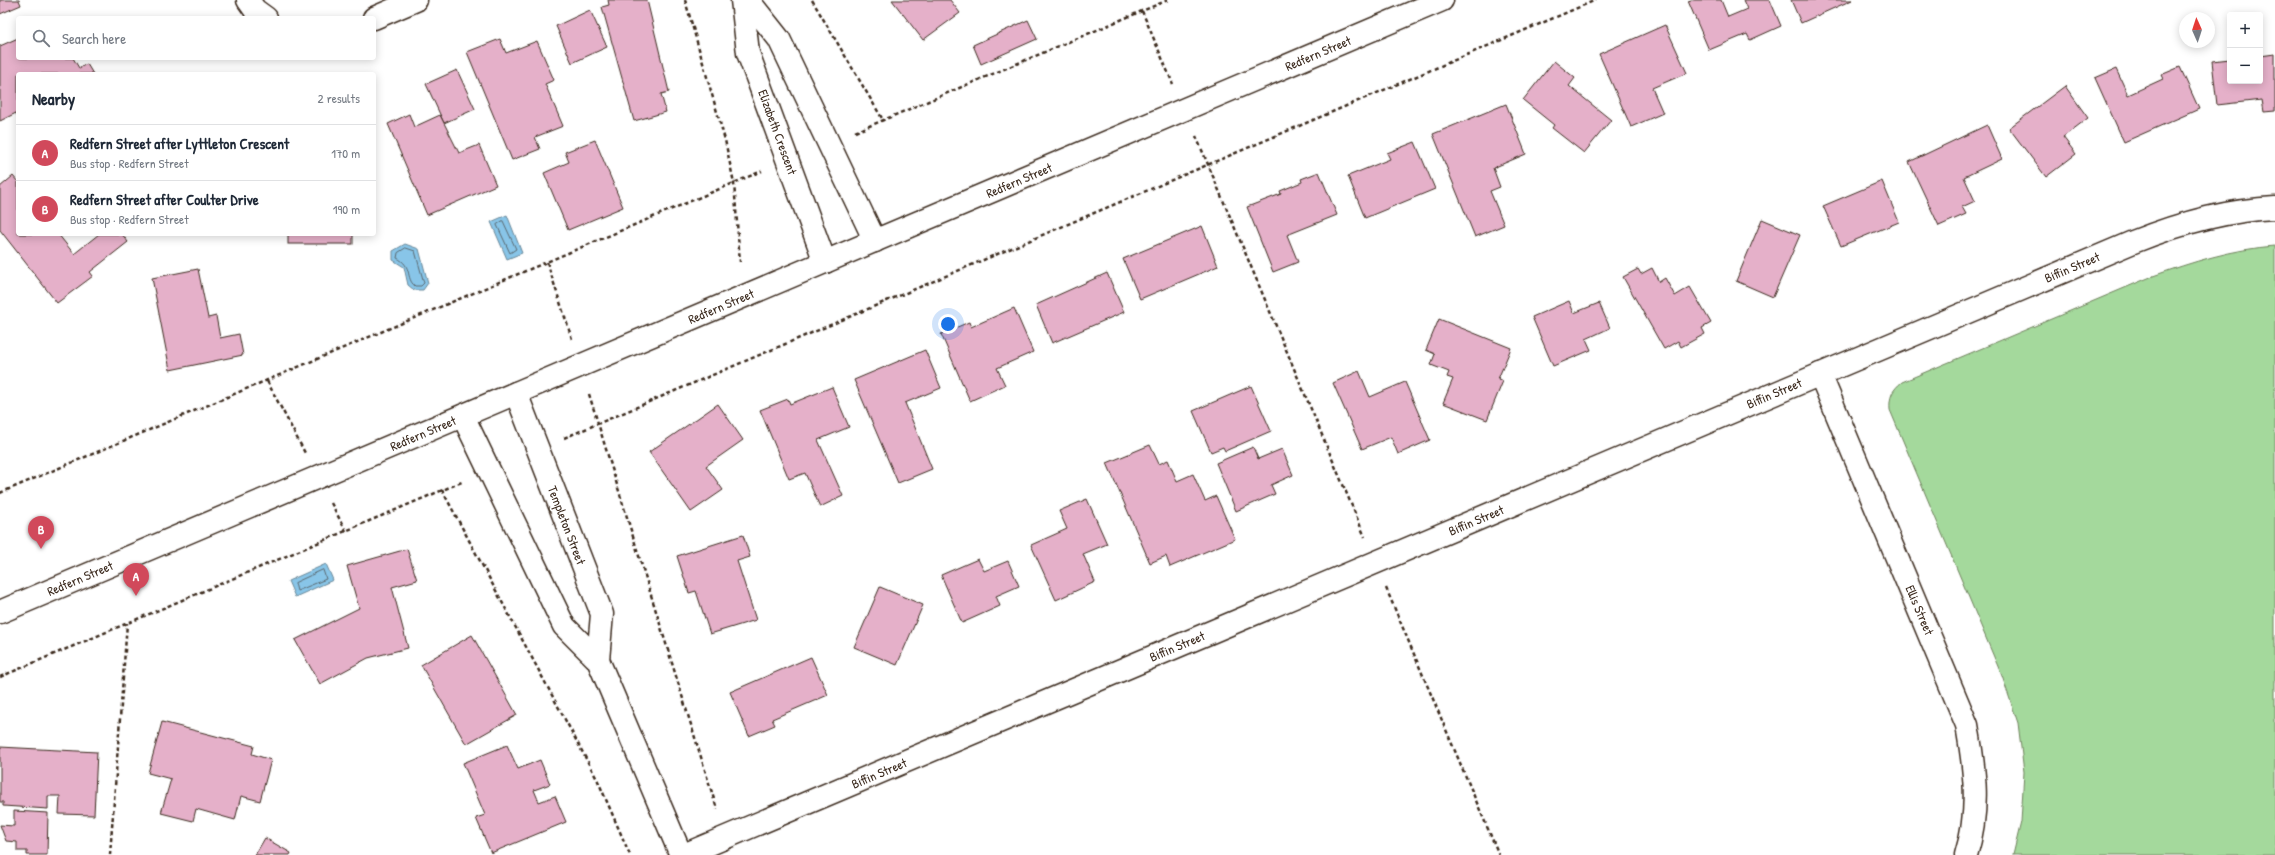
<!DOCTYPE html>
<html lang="en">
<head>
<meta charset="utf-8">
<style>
  :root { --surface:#fff; --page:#f2f2f3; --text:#1f2937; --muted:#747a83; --line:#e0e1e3; --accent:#d1495b }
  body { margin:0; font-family:"Patrick Hand",sans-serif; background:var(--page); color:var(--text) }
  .controls { position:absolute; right:12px; top:12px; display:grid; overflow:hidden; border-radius:4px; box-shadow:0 2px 10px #0003 }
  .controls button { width:36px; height:36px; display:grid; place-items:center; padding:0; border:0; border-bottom:1px solid var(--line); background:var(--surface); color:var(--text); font:20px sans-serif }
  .compass { position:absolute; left:2179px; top:12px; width:36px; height:36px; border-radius:50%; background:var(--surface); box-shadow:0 2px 10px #0003; rotate:357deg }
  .you { position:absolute; left:948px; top:324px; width:14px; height:14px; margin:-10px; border:3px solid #fff; border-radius:50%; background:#1a73e8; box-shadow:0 0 0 6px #1a73e833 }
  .badge { display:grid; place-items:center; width:26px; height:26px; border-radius:50%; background:var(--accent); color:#fff; font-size:13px; font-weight:700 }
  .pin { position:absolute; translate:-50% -33px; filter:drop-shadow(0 1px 2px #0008) }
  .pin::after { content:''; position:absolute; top:21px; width:14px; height:12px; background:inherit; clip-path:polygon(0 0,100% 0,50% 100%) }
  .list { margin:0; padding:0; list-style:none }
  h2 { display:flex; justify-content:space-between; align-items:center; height:52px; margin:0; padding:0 16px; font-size:17px }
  h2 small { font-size:13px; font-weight:400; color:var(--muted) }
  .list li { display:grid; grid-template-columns:26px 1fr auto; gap:12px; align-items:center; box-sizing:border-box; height:56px; padding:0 16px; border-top:1px solid var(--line) }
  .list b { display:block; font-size:15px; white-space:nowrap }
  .list p { margin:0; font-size:13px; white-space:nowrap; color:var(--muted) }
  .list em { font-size:13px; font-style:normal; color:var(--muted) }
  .icon { flex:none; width:22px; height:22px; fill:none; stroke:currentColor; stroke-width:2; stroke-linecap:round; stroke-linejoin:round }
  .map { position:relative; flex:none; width:2275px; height:855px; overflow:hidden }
  .search { position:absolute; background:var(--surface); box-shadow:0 2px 10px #0003; left:16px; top:16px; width:360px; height:44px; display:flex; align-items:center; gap:10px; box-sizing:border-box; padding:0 14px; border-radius:4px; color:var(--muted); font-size:15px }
  .panel { position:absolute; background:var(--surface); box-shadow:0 2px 10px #0003; left:16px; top:72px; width:360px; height:164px; border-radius:4px }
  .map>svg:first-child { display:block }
  .green { fill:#a4d99c; stroke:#70825d }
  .water { fill:#88c5e8; stroke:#698797 }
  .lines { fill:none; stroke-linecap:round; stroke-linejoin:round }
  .shore { stroke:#5a686f; stroke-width:1 }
  .building { fill:#e5b0c9; stroke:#3b2a1e }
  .street-casing { stroke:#3b2a1e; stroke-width:25 }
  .secondary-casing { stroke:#3b2a1e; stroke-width:25 }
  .path { stroke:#3b2a1e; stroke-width:2.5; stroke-dasharray:4 3; stroke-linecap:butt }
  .street { stroke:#fff; stroke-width:22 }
  .secondary { stroke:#fff; stroke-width:22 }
  .labels { text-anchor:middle; stroke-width:3; stroke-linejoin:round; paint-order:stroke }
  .street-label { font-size:13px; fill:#3b2a1e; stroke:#fff }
</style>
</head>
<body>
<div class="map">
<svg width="2275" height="855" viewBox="0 0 2275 855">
  <rect width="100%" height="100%" fill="#fff"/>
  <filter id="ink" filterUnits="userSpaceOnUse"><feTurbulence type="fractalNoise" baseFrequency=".025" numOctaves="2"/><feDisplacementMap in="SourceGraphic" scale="8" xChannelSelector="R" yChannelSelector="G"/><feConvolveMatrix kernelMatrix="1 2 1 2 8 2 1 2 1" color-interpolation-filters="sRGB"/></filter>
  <g filter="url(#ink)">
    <path class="green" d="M 2275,246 L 2275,855 L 2013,855 L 2021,822 L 2024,772 L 2018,723 L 2002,676 L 1890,410 C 1889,397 1892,390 1902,382 L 2153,276 C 2192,262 2233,249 2275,246 Z"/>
    <g class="water">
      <path d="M 507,215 L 522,253 L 507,259 L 491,222 Z"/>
      <path d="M 405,244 L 419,249 L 428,283 L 423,290 L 414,290 L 408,285 L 404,267 L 393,260 L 393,251 Z"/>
      <path d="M 326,564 L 333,580 L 295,597 L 288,581 Z"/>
    </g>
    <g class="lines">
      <g class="shore">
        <path d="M 503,221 L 516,249 L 510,253 L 497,225 Z"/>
        <path d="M 406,248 L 415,251 L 424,283 L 421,286 L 415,286 C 405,278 413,266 397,258 L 398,253 Z"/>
        <path d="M 323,570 L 326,579 L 297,591 L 295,583 Z"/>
      </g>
    </g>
    <g class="building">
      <path d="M 0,0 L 19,0 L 21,5 L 0,14 Z"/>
      <path d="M 608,0 L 647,0 L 669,92 L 661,94 L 666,112 L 634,121 L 602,7 L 609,5 Z"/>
      <path d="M 892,0 L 950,0 L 960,13 L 923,40 Z"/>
      <path d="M 1691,0 L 1721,0 L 1728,17 L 1747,9 L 1743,0 L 1770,0 L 1781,26 L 1750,40 L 1747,34 L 1709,50 L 1688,1 Z"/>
      <path d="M 1791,0 L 1852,0 L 1801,23 Z"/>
      <path d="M 590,10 L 607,47 L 572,63 L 556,26 Z"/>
      <path d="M 1028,20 L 1037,39 L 981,64 L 973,45 Z"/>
      <path d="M 1665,25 L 1687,73 L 1652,88 L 1663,113 L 1631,127 L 1599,54 Z"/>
      <path d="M 18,38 L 18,58 L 73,58 L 79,68 L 87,64 L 93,74 L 18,74 L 18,117 L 16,113 L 0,121 L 0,46 Z"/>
      <path d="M 500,39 L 506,53 L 537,41 L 554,80 L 545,84 L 563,126 L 535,137 L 540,149 L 512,160 L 467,52 Z"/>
      <path d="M 2275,54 L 2275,111 L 2264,112 L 2262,100 L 2217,105 L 2212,61 L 2230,59 L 2230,81 L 2260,81 L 2260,56 Z"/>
      <path d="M 1554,61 L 1575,78 L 1569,86 L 1611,120 L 1584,153 L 1552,128 L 1554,125 L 1523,100 Z"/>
      <path d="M 2180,67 L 2199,109 L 2124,142 L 2095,78 L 2116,69 L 2128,95 L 2163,79 L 2161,75 Z"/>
      <path d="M 457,70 L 475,109 L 444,123 L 426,84 Z"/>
      <path d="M 2065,86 L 2088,118 L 2063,137 L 2076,154 L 2046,177 L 2009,128 Z"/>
      <path d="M 1506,104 L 1526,154 L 1493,168 L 1500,187 L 1490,191 L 1504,225 L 1475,237 L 1433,134 Z"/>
      <path d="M 409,114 L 414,127 L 440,115 L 459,153 L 479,145 L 496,185 L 427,215 L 388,124 Z"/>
      <path d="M 1987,125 L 2002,159 L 1964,177 L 1975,201 L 1962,207 L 1966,214 L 1939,226 L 1909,162 Z"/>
      <path d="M 595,140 L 623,207 L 568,230 L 544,173 L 569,162 L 565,152 Z"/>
      <path d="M 1415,142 L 1435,189 L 1365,218 L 1348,176 L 1390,159 L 1387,153 Z"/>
      <path d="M 1319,172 L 1337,215 L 1287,235 L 1298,262 L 1273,272 L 1247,207 L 1281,194 L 1280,191 L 1302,182 L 1301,179 Z"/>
      <path d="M 13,176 L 18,182 L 18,234 L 58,234 L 74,254 L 99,234 L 122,234 L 128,242 L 90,272 L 93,276 L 57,303 L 0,230 L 0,187 Z"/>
      <path d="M 1882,181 L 1899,222 L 1841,246 L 1823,206 Z"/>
      <path d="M 1762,219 L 1800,235 L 1773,297 L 1736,281 Z"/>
      <path d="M 1202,226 L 1218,266 L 1140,299 L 1123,259 Z"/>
      <rect x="288" y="234" width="65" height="10"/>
      <path d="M 1652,268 L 1659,282 L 1665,278 L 1675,296 L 1690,287 L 1711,323 L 1702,328 L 1705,334 L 1681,347 L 1678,341 L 1664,349 L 1623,277 L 1638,269 L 1641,274 Z"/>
      <path d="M 198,269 L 208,318 L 216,316 L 220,338 L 239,334 L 243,355 L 170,370 L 152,278 Z"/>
      <path d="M 1107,273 L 1124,312 L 1052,343 L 1036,305 Z"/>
      <path d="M 1569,301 L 1574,313 L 1599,303 L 1610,328 L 1586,339 L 1591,350 L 1553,366 L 1532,317 Z"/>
      <path d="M 1014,308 L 1033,352 L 997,368 L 1005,385 L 970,401 L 941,334 L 969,322 L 971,327 Z"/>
      <path d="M 1439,319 L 1511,348 L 1498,379 L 1503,381 L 1487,420 L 1443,403 L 1453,379 L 1447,377 L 1449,372 L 1431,365 L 1435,354 L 1426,350 Z"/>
      <path d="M 925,350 L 941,388 L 905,403 L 932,469 L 898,483 L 854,380 Z"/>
      <path d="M 1359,371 L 1370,397 L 1405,382 L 1430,440 L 1398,454 L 1391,437 L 1362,449 L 1333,383 Z"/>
      <path d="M 1251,386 L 1271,431 L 1225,451 L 1223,447 L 1211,452 L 1193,411 Z"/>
      <path d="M 832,387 L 849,427 L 818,440 L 843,496 L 820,507 L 805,473 L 789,479 L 760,410 L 788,399 L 790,404 Z"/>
      <path d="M 718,404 L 743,440 L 706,466 L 723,490 L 691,512 L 649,452 Z"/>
      <path d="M 1150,445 L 1159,464 L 1168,460 L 1177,481 L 1193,474 L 1205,501 L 1216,496 L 1235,539 L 1170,567 L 1166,556 L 1150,563 L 1107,463 Z"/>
      <path d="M 1253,447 L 1258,459 L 1282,449 L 1293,475 L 1271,485 L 1275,494 L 1236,511 L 1216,463 Z"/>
      <path d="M 1087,499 L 1107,544 L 1083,554 L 1095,582 L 1056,600 L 1031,545 L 1067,529 L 1059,511 Z"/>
      <path d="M 743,535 L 750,557 L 737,561 L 756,620 L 710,634 L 696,591 L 689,593 L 677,556 Z"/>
      <path d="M 407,549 L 417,580 L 392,587 L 408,648 L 368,658 L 320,684 L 295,640 L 359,608 L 347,566 Z"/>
      <path d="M 978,559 L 984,571 L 1008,561 L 1019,586 L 996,596 L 1000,606 L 962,623 L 941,575 Z"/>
      <path d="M 880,587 L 923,605 L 897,665 L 854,647 Z"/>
      <path d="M 472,635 L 517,715 L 466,744 L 421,665 Z"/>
      <path d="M 811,657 L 828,695 L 772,719 L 775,725 L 749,736 L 730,692 Z"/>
      <path d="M 162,722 L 254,746 L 252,754 L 271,760 L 260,801 L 241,796 L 235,820 L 196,809 L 193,821 L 161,813 L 171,779 L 148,773 Z"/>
      <path d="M 507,745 L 518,769 L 540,760 L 550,784 L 534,790 L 539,802 L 555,796 L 566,822 L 491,853 L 476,818 L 485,815 L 463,763 Z"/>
      <path d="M 0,747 L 97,752 L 94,815 L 59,814 L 60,796 L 48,796 L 48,809 L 3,806 L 3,802 L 0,802 Z"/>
      <path d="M 14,811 L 48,813 L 47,855 L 27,855 L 27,851 L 17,851 L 17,842 L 6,841 L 0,825 L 14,826 Z"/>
      <path d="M 265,838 L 291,853 L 290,855 L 255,855 Z"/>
    </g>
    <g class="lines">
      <defs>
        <g id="street">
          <path d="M 248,0 L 255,10 L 266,18"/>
          <path d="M 742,0 L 748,53 L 825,262"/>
          <path d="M 748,0 L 779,39 L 875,241"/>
          <path d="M 374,18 L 416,0"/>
          <path d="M 1820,374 L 1967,725 C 1975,771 1980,809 1966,855"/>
          <path d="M 684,855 L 2133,242 C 2178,224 2226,210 2275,208"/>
        </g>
        <g id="secondary">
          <path d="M 516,393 L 602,614 L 598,660"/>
          <path d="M 463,416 L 564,626 L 598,660 L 681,855"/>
          <path d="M 0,612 L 1442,0"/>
        </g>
      </defs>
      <use href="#street" class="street-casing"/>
      <use href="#secondary" class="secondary-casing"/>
      <g class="path">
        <path d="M 685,0 L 725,140 L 734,183 L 740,262"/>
        <path d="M 812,0 L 883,120"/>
        <path d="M 1142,11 L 1173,84"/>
        <path d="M 855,132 L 1168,0"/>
        <path d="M 1196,136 L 1365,537"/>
        <path d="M 547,262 L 572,339"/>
        <path d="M 267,381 L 305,453"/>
        <path d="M 589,394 L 717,809"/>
        <path d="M 564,438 L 1596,0"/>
        <path d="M 442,490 L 598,781 L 630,855"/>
        <path d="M 0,493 L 762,171"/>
        <path d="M 331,503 L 346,531"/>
        <path d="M 1386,588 L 1499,855"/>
        <path d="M 0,677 L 464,481"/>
        <path d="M 110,855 L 127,623"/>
      </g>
      <use href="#street" class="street"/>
      <use href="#secondary" class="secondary"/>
    </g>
  </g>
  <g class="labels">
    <g class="street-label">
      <text transform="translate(1318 53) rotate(-23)" y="5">Redfern Street</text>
      <text transform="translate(778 132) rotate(70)" y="5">Elizabeth Crescent</text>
      <text transform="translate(1019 180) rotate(-23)" y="5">Redfern Street</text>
      <text transform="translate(2072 267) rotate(-23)" y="5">Biffin Street</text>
      <text transform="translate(721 306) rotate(-23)" y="5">Redfern Street</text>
      <text transform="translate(1774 393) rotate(-23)" y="5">Biffin Street</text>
      <text transform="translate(423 433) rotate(-23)" y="5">Redfern Street</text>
      <text transform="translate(1476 520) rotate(-23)" y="5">Biffin Street</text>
      <text transform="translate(567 525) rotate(69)" y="5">Templeton Street</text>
      <text transform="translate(80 578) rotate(-23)" y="5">Redfern Street</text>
      <text transform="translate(1920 610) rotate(67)" y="5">Ellis Street</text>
      <text transform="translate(1177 646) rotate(-23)" y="5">Biffin Street</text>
      <text transform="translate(879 773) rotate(-23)" y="5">Biffin Street</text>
    </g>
  </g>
</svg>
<div class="controls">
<button>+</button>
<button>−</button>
</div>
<svg class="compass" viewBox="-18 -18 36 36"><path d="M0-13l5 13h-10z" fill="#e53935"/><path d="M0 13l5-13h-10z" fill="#747a83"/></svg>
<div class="you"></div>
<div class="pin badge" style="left:136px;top:596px">A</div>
<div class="pin badge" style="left:41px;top:549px">B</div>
<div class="search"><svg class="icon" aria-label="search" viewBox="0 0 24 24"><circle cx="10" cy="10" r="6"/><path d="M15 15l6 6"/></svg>Search here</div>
<section class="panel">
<h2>Nearby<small>2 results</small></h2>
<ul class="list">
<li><span class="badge">A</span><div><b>Redfern Street after Lyttleton Crescent</b><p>Bus stop · Redfern Street</p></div><em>170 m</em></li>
<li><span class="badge">B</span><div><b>Redfern Street after Coulter Drive</b><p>Bus stop · Redfern Street</p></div><em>190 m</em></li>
</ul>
</section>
</div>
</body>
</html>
